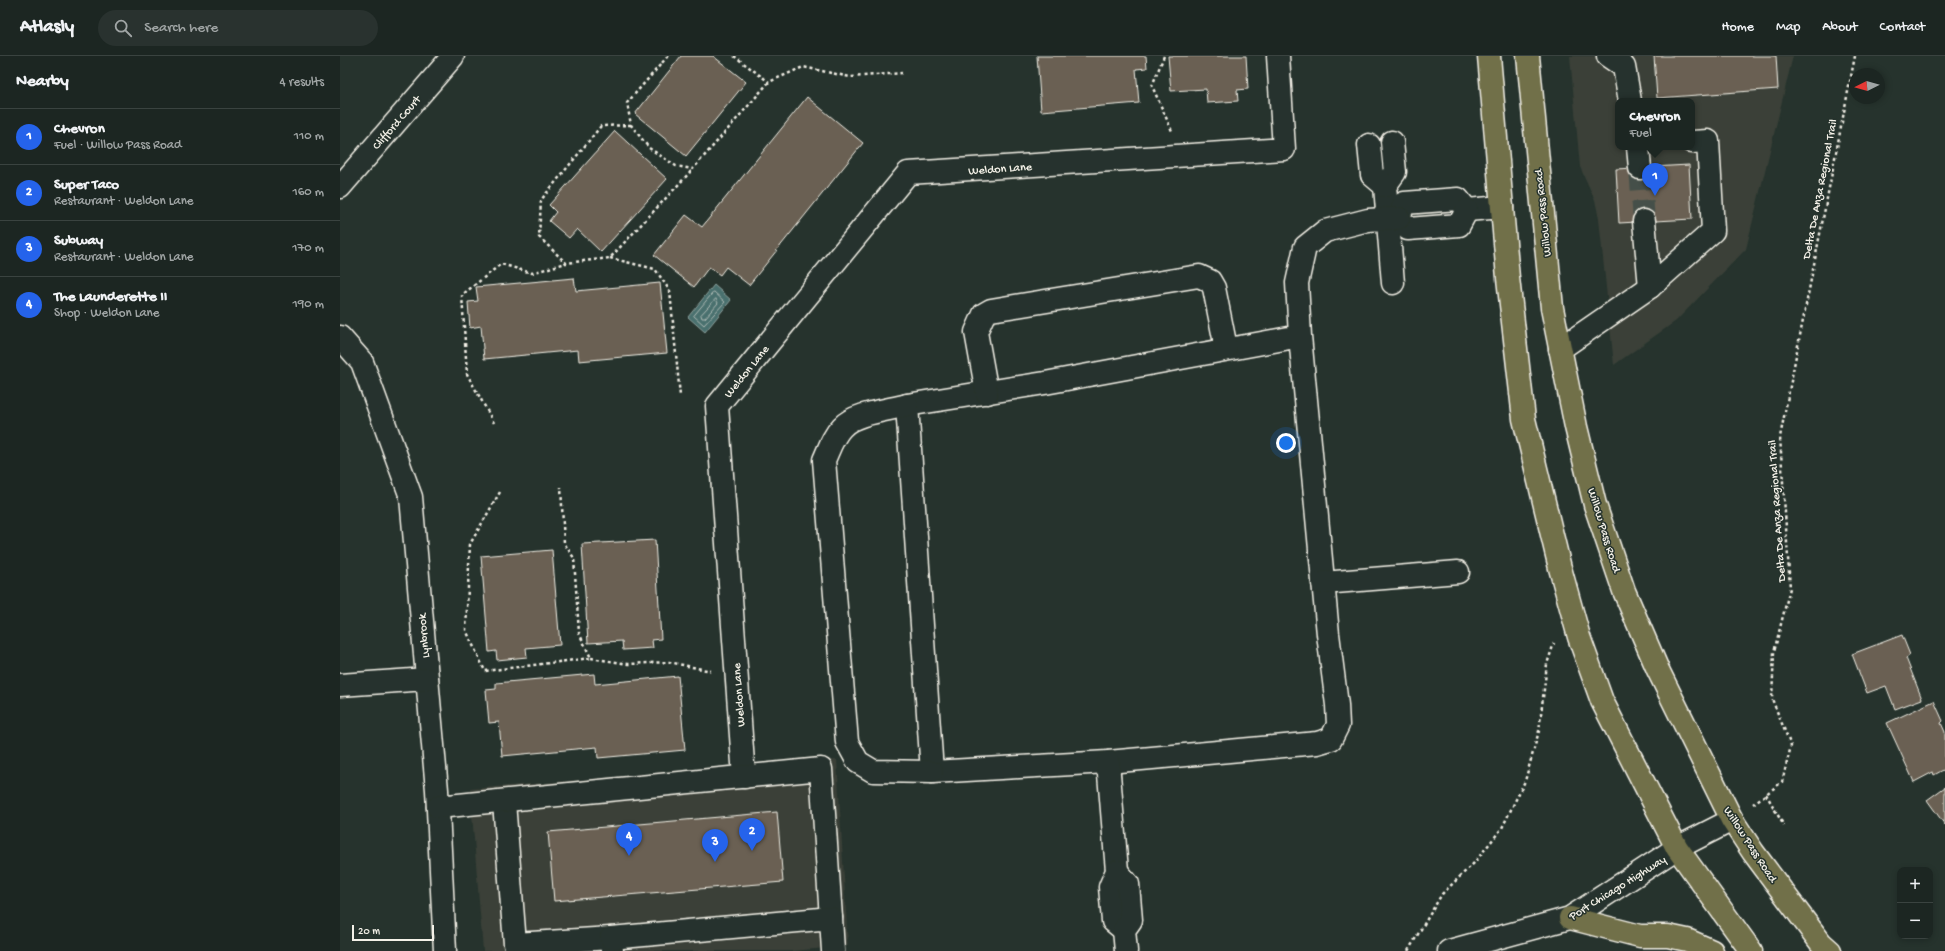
<!DOCTYPE html>
<html lang="en">
<head>
<meta charset="utf-8">
<style>
  :root { --surface:#1c2622; --page:#29322f; --text:#f1f3f6; --muted:#a0a5a5; --line:#3a4340; --accent:#2563eb }
  body { margin:0; font-family:"Gochi Hand",sans-serif; background:var(--page); color:var(--text) }
  .controls { position:absolute; right:12px; bottom:12px; display:grid; overflow:hidden; border-radius:8px; box-shadow:0 2px 6px #0003 }
  .controls button { width:36px; height:36px; display:grid; place-items:center; padding:0; border:0; border-bottom:1px solid var(--line); background:var(--surface); color:var(--text); font:20px sans-serif }
  .compass { position:absolute; left:1509px; top:12px; width:36px; height:36px; border-radius:50%; background:var(--surface); box-shadow:0 2px 6px #0003; rotate:265deg }
  .scale { position:absolute; left:12px; bottom:10px; width:82px; box-sizing:border-box; padding-left:4px; border:2px solid #f4f1e8; border-top:0; font-size:11px; line-height:14px; white-space:nowrap; color:#f4f1e8; -webkit-text-stroke:3px #26332d; paint-order:stroke }
  .you { position:absolute; left:946px; top:387px; width:14px; height:14px; margin:-10px; border:3px solid #fff; border-radius:50%; background:#1a73e8; box-shadow:0 0 0 6px #1a73e833 }
  .badge { display:grid; place-items:center; width:26px; height:26px; border-radius:50%; background:var(--accent); color:#fff; font-size:13px; font-weight:700 }
  .pin { position:absolute; translate:-50% -33px; filter:drop-shadow(0 1px 2px #0008) }
  .pin::after { content:''; position:absolute; top:21px; width:14px; height:12px; background:inherit; clip-path:polygon(0 0,100% 0,50% 100%) }
  .popup { position:absolute; left:1275px; top:42px; width:80px; height:52px; box-sizing:border-box; display:grid; place-content:center; border-radius:8px; background:var(--surface); filter:drop-shadow(0 1px 3px #0005); font-size:13px; white-space:nowrap; color:var(--muted) }
  .popup b { font-size:15px; color:var(--text) }
  .popup::after { content:''; position:absolute; left:50%; top:100%; margin-left:-8px; border:8px solid transparent; border-top-color:var(--surface) }
  .list { margin:0; padding:0; list-style:none }
  h2 { display:flex; justify-content:space-between; align-items:center; height:52px; margin:0; padding:0 16px; font-size:17px }
  h2 small { font-size:13px; font-weight:400; color:var(--muted) }
  .list li { display:grid; grid-template-columns:26px 1fr auto; gap:12px; align-items:center; box-sizing:border-box; height:56px; padding:0 16px; border-top:1px solid var(--line) }
  .list b { display:block; font-size:15px; white-space:nowrap }
  .list p { margin:0; font-size:13px; white-space:nowrap; color:var(--muted) }
  .list em { font-size:13px; font-style:normal; color:var(--muted) }
  .icon { flex:none; width:22px; height:22px; fill:none; stroke:currentColor; stroke-width:2; stroke-linecap:round; stroke-linejoin:round }
  .map { position:relative; flex:none; width:1605px; height:895px; overflow:hidden }
  header { display:flex; align-items:center; gap:24px; box-sizing:border-box; height:56px; padding:0 20px; background:var(--surface); border-bottom:1px solid var(--line) }
  header strong { font-size:19px }
  nav { display:flex; gap:22px; margin-inline-start:auto; font-size:14px }
  .search { width:280px; height:36px; background:var(--page); display:flex; align-items:center; gap:10px; box-sizing:border-box; padding:0 14px; border-radius:22px; color:var(--muted); font-size:15px }
  main { display:flex }
  aside { flex:1; background:var(--surface) }
  .map>svg:first-child { display:block }
  .built { fill:#3a4138; fill-rule:evenodd }
  .water { fill:#4a6f6e; stroke:#8ea39f }
  .lines { fill:none; stroke-linecap:round; stroke-linejoin:round }
  .shore { stroke:#b0bdb7; stroke-width:1 }
  .building { fill:#6a6153; stroke:#f4f1e8 }
  .minor-tunnel { stroke:#455049; stroke-width:22; stroke-dasharray:22 11; stroke-linecap:butt }
  .minor-casing { stroke:#f4f1e8; stroke-width:25 }
  .major-casing { stroke:#f4f1e8; stroke-width:25 }
  .path { stroke:#f4f1e8; stroke-width:2.5; stroke-dasharray:3 3; stroke-linecap:butt }
  .minor { stroke:#26332d; stroke-width:22 }
  .major { stroke:#71704a; stroke-width:22 }
  .labels { text-anchor:middle; stroke-width:3; stroke-linejoin:round; paint-order:stroke }
  .street-label { font-size:12px; fill:#f4f1e8; stroke:#26332d }
</style>
</head>
<body>
<header>
<strong>Atlasly</strong>
<div class="search"><svg class="icon" aria-label="search" viewBox="0 0 24 24"><circle cx="10" cy="10" r="6"/><path d="M15 15l6 6"/></svg>Search here</div>
<nav><a>Home</a><a>Map</a><a>About</a><a>Contact</a></nav>
</header>
<main>
<aside>
<h2>Nearby<small>4 results</small></h2>
<ul class="list">
<li><span class="badge">1</span><div><b>Chevron</b><p>Fuel · Willow Pass Road</p></div><em>110 m</em></li>
<li><span class="badge">2</span><div><b>Super Taco</b><p>Restaurant · Weldon Lane</p></div><em>160 m</em></li>
<li><span class="badge">3</span><div><b>Subway</b><p>Restaurant · Weldon Lane</p></div><em>170 m</em></li>
<li><span class="badge">4</span><div><b>The Launderette II</b><p>Shop · Weldon Lane</p></div><em>190 m</em></li>
</ul>
</aside>
<div class="map">
<svg width="1605" height="895" viewBox="0 0 1605 895">
  <rect width="100%" height="100%" fill="#26332d"/>
  <filter id="ink" filterUnits="userSpaceOnUse"><feTurbulence type="fractalNoise" baseFrequency=".025" numOctaves="2"/><feDisplacementMap in="SourceGraphic" scale="8" xChannelSelector="R" yChannelSelector="G"/><feConvolveMatrix kernelMatrix="1 2 1 2 8 2 1 2 1" color-interpolation-filters="sRGB"/></filter>
  <g filter="url(#ink)">
    <g class="built">
      <path d="M 1230,0 L 1453,0 L 1406,193 L 1336,265 L 1274,309 L 1259,163 L 1255,144 L 1240,111 ZM 1278,45 L 1352,45 L 1352,91 L 1278,91 Z"/>
      <path d="M 497,704 L 508,890 L 452,895 L 143,895 L 130,733 L 458,706 Z"/>
    </g>
    <path class="water" d="M 374,229 L 391,244 L 365,276 L 348,261 Z"/>
    <g class="lines">
      <g class="shore">
        <path d="M 374,236 L 385,246 L 364,269 L 354,260 Z"/>
        <path d="M 376,243 L 378,247 L 365,262 L 362,262 L 361,259 Z"/>
      </g>
    </g>
    <g class="building">
      <path d="M 341,0 L 373,0 L 406,26 L 346,100 L 295,58 Z"/>
      <path d="M 697,0 L 806,0 L 807,12 L 796,13 L 799,47 L 701,55 Z"/>
      <path d="M 828,0 L 906,0 L 908,33 L 897,34 L 898,45 L 867,47 L 866,33 L 831,35 Z"/>
      <path d="M 1314,0 L 1436,0 L 1438,33 L 1317,42 Z"/>
      <path d="M 467,41 L 523,87 L 409,229 L 386,211 L 380,219 L 369,211 L 354,231 L 314,199 L 346,159 L 362,171 Z"/>
      <path d="M 275,75 L 327,123 L 261,196 L 237,173 L 229,182 L 209,165 L 216,156 L 209,149 Z"/>
      <path d="M 1349,109 L 1352,163 L 1279,167 L 1276,113 Z"/>
      <path d="M 234,222 L 236,235 L 320,227 L 327,297 L 239,305 L 238,294 L 144,303 L 141,270 L 130,272 L 128,246 L 138,245 L 136,231 Z"/>
      <path d="M 315,484 L 321,583 L 312,584 L 313,592 L 283,594 L 282,585 L 248,587 L 242,488 Z"/>
      <path d="M 212,494 L 220,589 L 186,592 L 187,601 L 157,604 L 156,595 L 149,596 L 141,500 Z"/>
      <path d="M 1562,579 L 1570,599 L 1566,602 L 1582,643 L 1555,653 L 1546,630 L 1527,637 L 1512,598 Z"/>
      <path d="M 254,618 L 255,628 L 338,620 L 345,694 L 258,702 L 257,691 L 162,700 L 159,666 L 149,667 L 146,634 L 156,633 L 156,627 Z"/>
      <path d="M 1594,645 L 1603,665 L 1601,667 L 1605,676 L 1605,713 L 1594,719 L 1593,716 L 1574,726 L 1547,667 Z"/>
      <path d="M 1605,731 L 1605,769 L 1587,744 Z"/>
      <path d="M 437,756 L 443,826 L 214,845 L 208,776 Z"/>
    </g>
    <g class="lines">
      <path class="minor-tunnel" d="M 1300,112 L 1304,165"/>
      <defs>
        <g id="minor">
          <path d="M 1268,0 L 1284,11 L 1290,45"/>
          <path d="M 1052,86 L 1055,116 L 1045,130 L 1053,227"/>
          <path d="M 1029,89 L 1032,119 L 1045,130"/>
          <path d="M 1298,91 L 1300,112"/>
          <path d="M 0,131 L 113,0"/>
          <path d="M 1127,154 L 1162,151"/>
          <path d="M 1059,162 L 1064,147 L 1118,143 L 1127,154"/>
          <path d="M 1059,162 L 1068,173 L 1119,169 L 1127,154"/>
          <path d="M 1304,165 L 1310,231"/>
          <path d="M 960,280 L 705,327 L 567,349 L 592,716 L 768,706 L 977,687 L 991,683 L 998,669 L 997,649 L 988,578 L 960,280 L 957,227 L 965,191 L 985,175 L 1028,164 L 1059,162"/>
          <path d="M 0,281 L 22,306 L 71,441 L 97,734 L 105,895"/>
          <path d="M 1220,293 L 1310,231 L 1373,175 L 1368,85 L 1352,86"/>
          <path d="M 647,337 L 636,276 L 644,258 L 651,254 L 859,220 L 870,225 L 874,232 L 886,292"/>
          <path d="M 567,349 C 549,354 514,357 502,371 C 493,380 489,393 484,404 L 507,686 L 518,706 L 533,715 L 592,716"/>
          <path d="M 983,527 L 1118,516"/>
          <path d="M 0,629 L 87,623"/>
          <path d="M 768,706 L 777,815 L 770,831 L 773,865 L 784,874"/>
          <path d="M 404,721 L 377,350 L 568,117 L 944,93 L 938,0"/>
          <path d="M 164,746 L 175,888 L 271,882 L 272,895"/>
          <path d="M 98,751 L 481,713 L 491,862"/>
          <path d="M 777,815 L 788,828 L 791,864 L 784,874 L 786,895"/>
          <path d="M 271,882 L 491,862 L 493,895"/>
          <path d="M 1109,895 L 1230,862 L 1337,792 L 1392,764"/>
        </g>
        <g id="major">
          <path d="M 1149,0 L 1168,222 L 1184,363 L 1220,512 L 1239,581 L 1262,645 L 1337,792 L 1411,895"/>
          <path d="M 1188,0 L 1212,252 L 1236,371 L 1255,449 L 1284,535 L 1318,614 L 1392,764 L 1413,796 L 1481,887 L 1490,895"/>
          <path d="M 1230,862 L 1300,880 L 1328,880 L 1347,884 L 1372,895"/>
        </g>
      </defs>
      <use href="#minor" class="minor-casing"/>
      <use href="#major" class="major-casing"/>
      <g class="path">
        <path d="M 328,0 L 287,47 L 291,69 L 309,92 L 336,110 L 353,113 L 429,26 L 463,11 L 510,21 L 562,17"/>
        <path d="M 394,0 L 429,26"/>
        <path d="M 824,0 L 812,30 L 832,75"/>
        <path d="M 291,69 L 261,70 L 201,144 L 199,181 L 226,207 L 270,202 L 353,113"/>
        <path d="M 270,202 L 315,213 L 330,235 L 340,340"/>
        <path d="M 154,367 L 127,318 L 122,239 L 161,208 L 192,217 L 226,207"/>
        <path d="M 160,436 L 130,488 L 126,574 L 145,615 L 251,602 L 239,577 L 234,502 L 224,487 L 221,431"/>
        <path d="M 251,602 L 288,608 L 329,606 L 371,615"/>
        <path d="M 1426,738 L 1444,770"/>
        <path d="M 1413,748 L 1442,726 L 1451,690 L 1432,643 L 1434,596 L 1450,532 L 1440,381 L 1515,0"/>
        <path d="M 1068,895 L 1102,838 L 1134,807 L 1162,772 L 1185,725 L 1199,675 L 1207,608 L 1214,587"/>
      </g>
      <use href="#minor" class="minor"/>
      <use href="#major" class="major"/>
    </g>
  </g>
  <g class="labels">
    <g class="street-label">
      <text transform="translate(56 66) rotate(-49)" y="4">Clifford Court</text>
      <text transform="translate(660 112) rotate(-4)" y="4">Weldon Lane</text>
      <text transform="translate(1479 133) rotate(-79)" y="4">Delta De Anza Regional Trail</text>
      <text transform="translate(1202 157) rotate(-96)" y="4">Willow Pass Road</text>
      <text transform="translate(406 315) rotate(-51)" y="4">Weldon Lane</text>
      <text transform="translate(1436 455) rotate(-94)" y="4">Delta De Anza Regional Trail</text>
      <text transform="translate(1265 474) rotate(73)" y="4">Willow Pass Road</text>
      <text transform="translate(83 580) rotate(-95)" y="4">Lynbrook</text>
      <text transform="translate(398 639) rotate(-94)" y="4">Weldon Lane</text>
      <text transform="translate(1411 788) rotate(57)" y="4">Willow Pass Road</text>
      <text transform="translate(1277 831) rotate(-32)" y="4">Port Chicago Highway</text>
    </g>
  </g>
</svg>
<div class="controls">
<button>+</button>
<button>−</button>
</div>
<svg class="compass" viewBox="-18 -18 36 36"><path d="M0-13l5 13h-10z" fill="#e53935"/><path d="M0 13l5-13h-10z" fill="#a0a5a5"/></svg>
<div class="scale">20 m</div>
<div class="you"></div>
<div class="pin badge" style="left:1315px;top:140px">1</div>
<div class="popup"><b>Chevron</b>Fuel</div>
<div class="pin badge" style="left:412px;top:795px">2</div>
<div class="pin badge" style="left:375px;top:806px">3</div>
<div class="pin badge" style="left:289px;top:800px">4</div>
</div>
</main>
</body>
</html>
